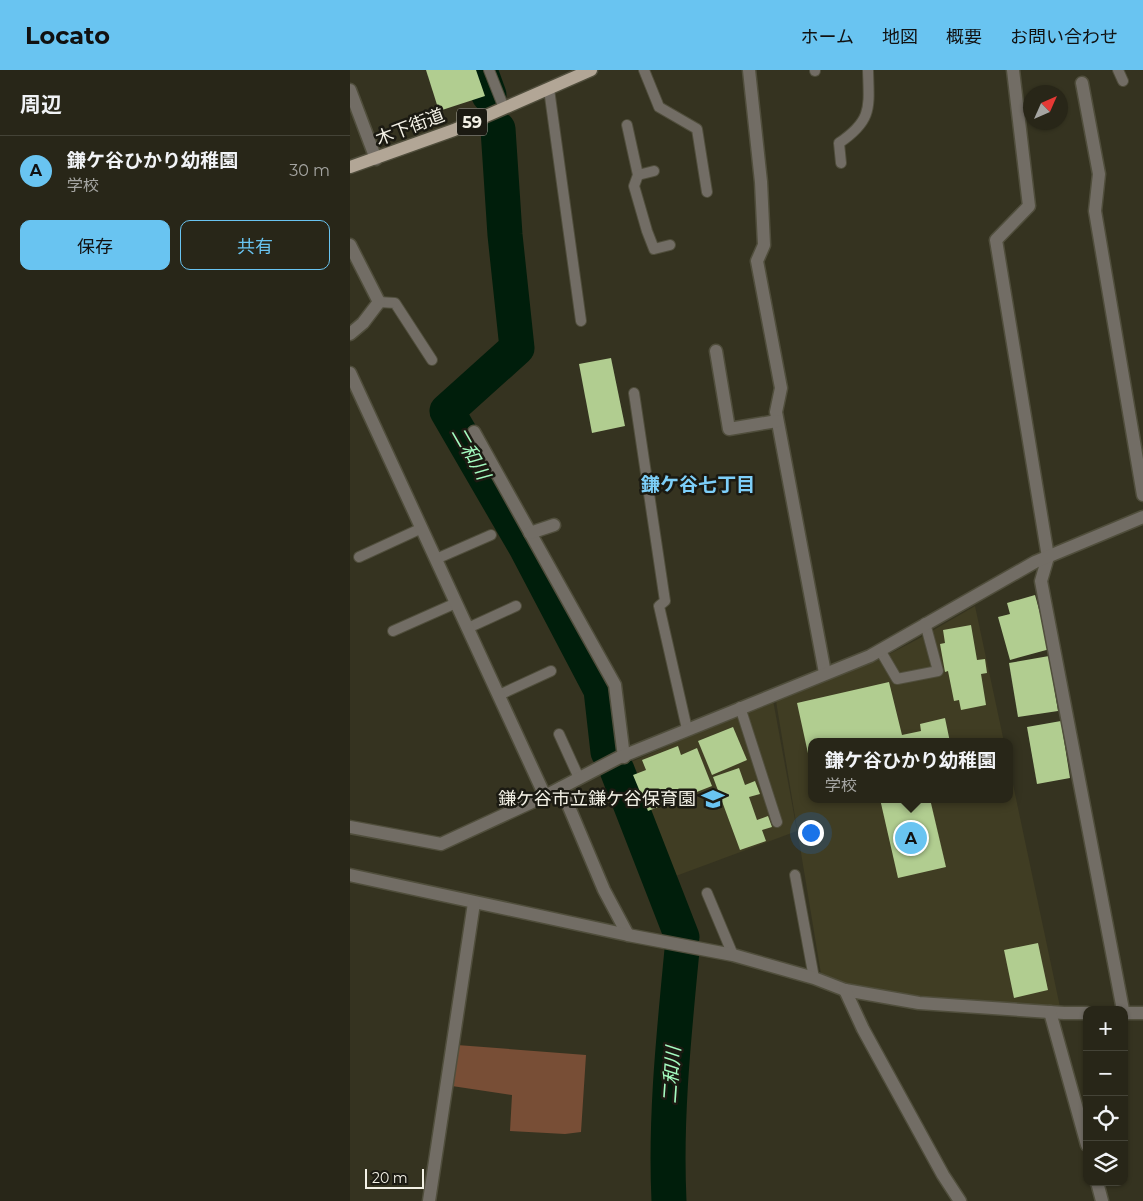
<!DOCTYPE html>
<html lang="ja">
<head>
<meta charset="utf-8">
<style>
  :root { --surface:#282618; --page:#343225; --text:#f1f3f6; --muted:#a5a5a2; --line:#444337; --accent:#69c4f1 }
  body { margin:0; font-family:Montserrat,"Noto Sans JP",sans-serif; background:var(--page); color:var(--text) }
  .controls { position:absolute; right:15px; bottom:15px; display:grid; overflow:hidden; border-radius:10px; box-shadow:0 1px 4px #0004 }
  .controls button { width:45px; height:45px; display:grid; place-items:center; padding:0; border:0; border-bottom:1px solid var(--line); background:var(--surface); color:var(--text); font:25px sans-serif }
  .compass { position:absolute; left:673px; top:15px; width:45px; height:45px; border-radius:50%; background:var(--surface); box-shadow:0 1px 4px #0004; rotate:45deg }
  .scale { position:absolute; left:15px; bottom:12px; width:59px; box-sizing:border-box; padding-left:5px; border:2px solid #f3f1e6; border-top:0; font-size:14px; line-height:18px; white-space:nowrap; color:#f3f1e6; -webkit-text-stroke:4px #1b1a12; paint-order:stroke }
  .you { position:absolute; left:460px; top:762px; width:18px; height:18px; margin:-12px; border:4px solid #fff; border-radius:50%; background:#1a73e8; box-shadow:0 0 0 8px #1a73e833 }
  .badge { display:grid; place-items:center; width:32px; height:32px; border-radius:50%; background:var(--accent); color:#111; font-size:16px; font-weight:700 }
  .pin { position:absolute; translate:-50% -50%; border:2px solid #fff; box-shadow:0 1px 5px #0006 }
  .popup { position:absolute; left:458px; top:668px; width:205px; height:65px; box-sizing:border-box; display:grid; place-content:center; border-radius:10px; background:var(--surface); filter:drop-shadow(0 1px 4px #0005); font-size:16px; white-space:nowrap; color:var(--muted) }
  .popup b { font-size:19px; color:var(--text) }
  .popup::after { content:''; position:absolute; left:50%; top:100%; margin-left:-10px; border:10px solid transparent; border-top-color:var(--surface) }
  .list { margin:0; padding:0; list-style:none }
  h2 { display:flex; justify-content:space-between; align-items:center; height:65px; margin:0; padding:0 20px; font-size:21px }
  h2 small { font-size:16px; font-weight:400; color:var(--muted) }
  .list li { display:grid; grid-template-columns:32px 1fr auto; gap:15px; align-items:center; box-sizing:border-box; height:70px; padding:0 20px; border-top:1px solid var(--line) }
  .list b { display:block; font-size:19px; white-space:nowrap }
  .list p { margin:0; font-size:16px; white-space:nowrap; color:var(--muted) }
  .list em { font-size:16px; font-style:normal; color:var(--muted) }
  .actions { display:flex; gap:10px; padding:15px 20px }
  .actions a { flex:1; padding:11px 0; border:1px solid var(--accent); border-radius:10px; text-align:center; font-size:18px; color:var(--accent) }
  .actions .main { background:var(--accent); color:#111 }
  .icon { flex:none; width:28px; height:28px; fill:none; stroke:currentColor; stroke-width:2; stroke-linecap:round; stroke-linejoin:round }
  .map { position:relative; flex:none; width:793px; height:1131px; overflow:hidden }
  header { display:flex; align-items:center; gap:30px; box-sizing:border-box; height:70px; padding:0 25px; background:var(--accent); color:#111 }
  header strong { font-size:24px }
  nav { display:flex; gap:28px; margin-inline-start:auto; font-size:18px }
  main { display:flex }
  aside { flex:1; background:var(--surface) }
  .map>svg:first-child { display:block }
  .built { fill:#403d23 }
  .green { fill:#784e36 }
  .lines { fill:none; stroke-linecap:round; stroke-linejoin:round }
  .river { stroke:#001e0b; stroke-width:35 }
  .building { fill:#b1cd90 }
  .lane-casing { stroke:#504e3c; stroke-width:12 }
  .street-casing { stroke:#504e3c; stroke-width:15 }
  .primary-casing { stroke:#504e3c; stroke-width:15 }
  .lane { stroke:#726d65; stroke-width:10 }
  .street { stroke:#726d65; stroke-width:12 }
  .primary { stroke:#b2a696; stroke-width:12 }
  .labels { text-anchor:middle; stroke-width:5; stroke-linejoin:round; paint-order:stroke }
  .shield { fill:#1b1a12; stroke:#b2b0a6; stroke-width:1 }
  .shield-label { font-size:16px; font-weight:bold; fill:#f3f1e6 }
  .street-label { font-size:18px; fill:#f3f1e6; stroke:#1b1a12 }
  .poi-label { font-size:18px; fill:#f3f1e6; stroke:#1b1a12; text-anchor:end }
  .water-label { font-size:19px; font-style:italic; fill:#a5fcc1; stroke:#1b1a12 }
  .neighbourhood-label { font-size:19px; font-weight:bold; fill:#7dcff9; stroke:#1b1a12 }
</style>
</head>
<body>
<header>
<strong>Locato</strong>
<nav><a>ホーム</a><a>地図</a><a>概要</a><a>お問い合わせ</a></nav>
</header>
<main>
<aside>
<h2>周辺<small></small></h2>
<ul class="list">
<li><span class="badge">A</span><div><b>鎌ケ谷ひかり幼稚園</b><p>学校</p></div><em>30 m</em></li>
</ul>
<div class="actions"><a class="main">保存</a><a>共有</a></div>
</aside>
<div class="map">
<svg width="793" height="1131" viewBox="0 0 793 1131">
  <rect width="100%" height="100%" fill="#353320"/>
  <g class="built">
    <path d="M 625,536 L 654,672 L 462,672 L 462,729 L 660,729 L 660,700 L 710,937 L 573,930 L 495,917 L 471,904 L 426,631 L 528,590 L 568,569 Z"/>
    <path d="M 423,630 L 447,761 L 315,810 L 272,696 Z"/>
  </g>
  <path class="green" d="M 107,975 L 236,985 L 231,1062 L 215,1064 L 160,1061 L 162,1025 L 102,1016 Z"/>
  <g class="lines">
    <g class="river">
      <path d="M 130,0 L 139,25"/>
      <path d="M 148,59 L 155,165 L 167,278 L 97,341 L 177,479 L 251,620 L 258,682"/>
      <path d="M 267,700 L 332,867"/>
      <path d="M 319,1131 C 315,1047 324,964 332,880"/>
    </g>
  </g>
  <g class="building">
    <path d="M 76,0 L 126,0 L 135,26 L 89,41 Z"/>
    <path d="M 261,288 L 275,356 L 242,363 L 229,294 Z"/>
    <path d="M 685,525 L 700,579 L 660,590 L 648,547 L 660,544 L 657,533 Z"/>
    <path d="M 621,555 L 627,590 L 635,589 L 637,603 L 631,604 L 636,635 L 611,640 L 609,630 L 604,631 L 598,601 L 595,602 L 590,574 L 595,573 L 593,560 Z"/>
    <path d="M 699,586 L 708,641 L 668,647 L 659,593 Z"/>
    <path d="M 539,612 L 552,665 L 571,661 L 570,654 L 595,648 L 600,672 L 462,672 L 461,697 L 447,633 Z"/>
    <path d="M 711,651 L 720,708 L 687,714 L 677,657 Z"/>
    <path d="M 383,657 L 397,690 L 362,705 L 348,671 Z"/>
    <path d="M 328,676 L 331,685 L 347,678 L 362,716 L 298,741 L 283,705 L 296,700 L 292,690 Z"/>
    <path d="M 389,698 L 395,715 L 405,711 L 410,724 L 399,727 L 407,750 L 418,746 L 422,757 L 412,760 L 416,771 L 390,780 L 363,707 Z"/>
    <path d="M 530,729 L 580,729 L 596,797 L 548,808 Z"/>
    <path d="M 688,873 L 698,920 L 664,928 L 654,880 Z"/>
  </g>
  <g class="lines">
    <defs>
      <g id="lane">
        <path d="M 139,0 L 154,38"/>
        <path d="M 294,0 L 309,37 L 347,59 L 357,122"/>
        <path d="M 465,0 L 465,1"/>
        <path d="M 768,0 L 773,11"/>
        <path d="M 199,19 L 231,251"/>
        <path d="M 277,55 L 288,105 L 284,116 L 297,161 L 304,179 L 320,175"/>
        <path d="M 491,93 L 489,73 C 523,50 519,37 518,0"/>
        <path d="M 288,105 L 304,101"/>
        <path d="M 29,232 L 45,233 L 82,290"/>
        <path d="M 284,323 L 315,531 L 309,536 L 337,659"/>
        <path d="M 9,487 L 72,458"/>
        <path d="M 86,489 L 141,465"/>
        <path d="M 118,558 L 166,536"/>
        <path d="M 43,561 L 106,533"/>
        <path d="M 530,580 L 547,609 L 588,601 L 575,553"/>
        <path d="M 149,625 L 201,601"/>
        <path d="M 390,637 L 427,752"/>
        <path d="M 209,664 L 229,708"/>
        <path d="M 445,805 L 464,908"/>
        <path d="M 357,823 L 383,885"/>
      </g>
      <g id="street">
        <path d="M 399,0 L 411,112 L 414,175 L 407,191 L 431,318 L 426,342 L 475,603"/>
        <path d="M 663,0 L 679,136 L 646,170 L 698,487 L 691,511 L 773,940"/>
        <path d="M 732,13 L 749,104 L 745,141 L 793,425"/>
        <path d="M 0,20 L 26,89"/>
        <path d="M 0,175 L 29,232 L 13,253 L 0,264"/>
        <path d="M 366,281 L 379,359 L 427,351"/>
        <path d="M 0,303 L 195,726"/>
        <path d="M 124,362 L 265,615 L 274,687"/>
        <path d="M 180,463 L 204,455"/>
        <path d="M 211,718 L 254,820 L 278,865"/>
        <path d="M 0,757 L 91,774 L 195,726 L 268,688 L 520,586 L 685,492 L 793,447"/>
        <path d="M 0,805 L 278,865 L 383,885 L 464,908 L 495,920 L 569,933 L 714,943 L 737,943"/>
        <path d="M 495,920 L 513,959 L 593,1105 L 610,1131"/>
        <path d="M 700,942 L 737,1075"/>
        <path d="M 774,943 L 793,943"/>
        <path d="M 747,1112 L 752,1131"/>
        <path d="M 79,1131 L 124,833"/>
      </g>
      <path id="primary" d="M 0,97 L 104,60 L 241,0"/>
    </defs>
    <use href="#lane" class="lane-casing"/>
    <use href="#street" class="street-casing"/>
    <use href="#primary" class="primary-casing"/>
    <use href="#lane" class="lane"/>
    <use href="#street" class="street"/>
    <use href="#primary" class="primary"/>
  </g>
  <defs>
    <symbol id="school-bare" viewBox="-9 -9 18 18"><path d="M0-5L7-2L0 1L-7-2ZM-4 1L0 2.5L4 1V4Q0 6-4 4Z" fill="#69c4f1" stroke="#1b1a12" stroke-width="2.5" paint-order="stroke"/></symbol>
  </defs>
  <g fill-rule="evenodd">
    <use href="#school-bare" x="347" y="713" width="32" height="32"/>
  </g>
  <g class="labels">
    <rect class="shield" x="107" y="38.5" width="30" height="27" rx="4"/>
    <g class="shield-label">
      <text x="122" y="58">59</text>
    </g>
    <g class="street-label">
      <text transform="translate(60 57) rotate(-21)" y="6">木下街道</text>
    </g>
    <g class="poi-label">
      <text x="346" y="735">鎌ケ谷市立鎌ケ谷保育園</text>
    </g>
    <g class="water-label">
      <text transform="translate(121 383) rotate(60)" y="7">二和川</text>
      <text transform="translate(321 1005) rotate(-86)" y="7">二和川</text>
    </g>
    <g class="neighbourhood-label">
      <text x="348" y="421">鎌ケ谷七丁目</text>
    </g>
  </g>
</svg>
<div class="controls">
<button>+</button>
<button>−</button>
<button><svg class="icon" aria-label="locate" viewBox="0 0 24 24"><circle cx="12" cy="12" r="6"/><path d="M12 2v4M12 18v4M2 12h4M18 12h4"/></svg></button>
<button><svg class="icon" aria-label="layers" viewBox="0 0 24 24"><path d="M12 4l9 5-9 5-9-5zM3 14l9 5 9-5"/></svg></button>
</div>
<svg class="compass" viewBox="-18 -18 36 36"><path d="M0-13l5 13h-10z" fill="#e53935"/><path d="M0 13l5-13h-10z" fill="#a5a5a2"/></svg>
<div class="scale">20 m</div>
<div class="you"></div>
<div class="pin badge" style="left:561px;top:768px">A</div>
<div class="popup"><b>鎌ケ谷ひかり幼稚園</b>学校</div>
</div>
</main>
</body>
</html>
